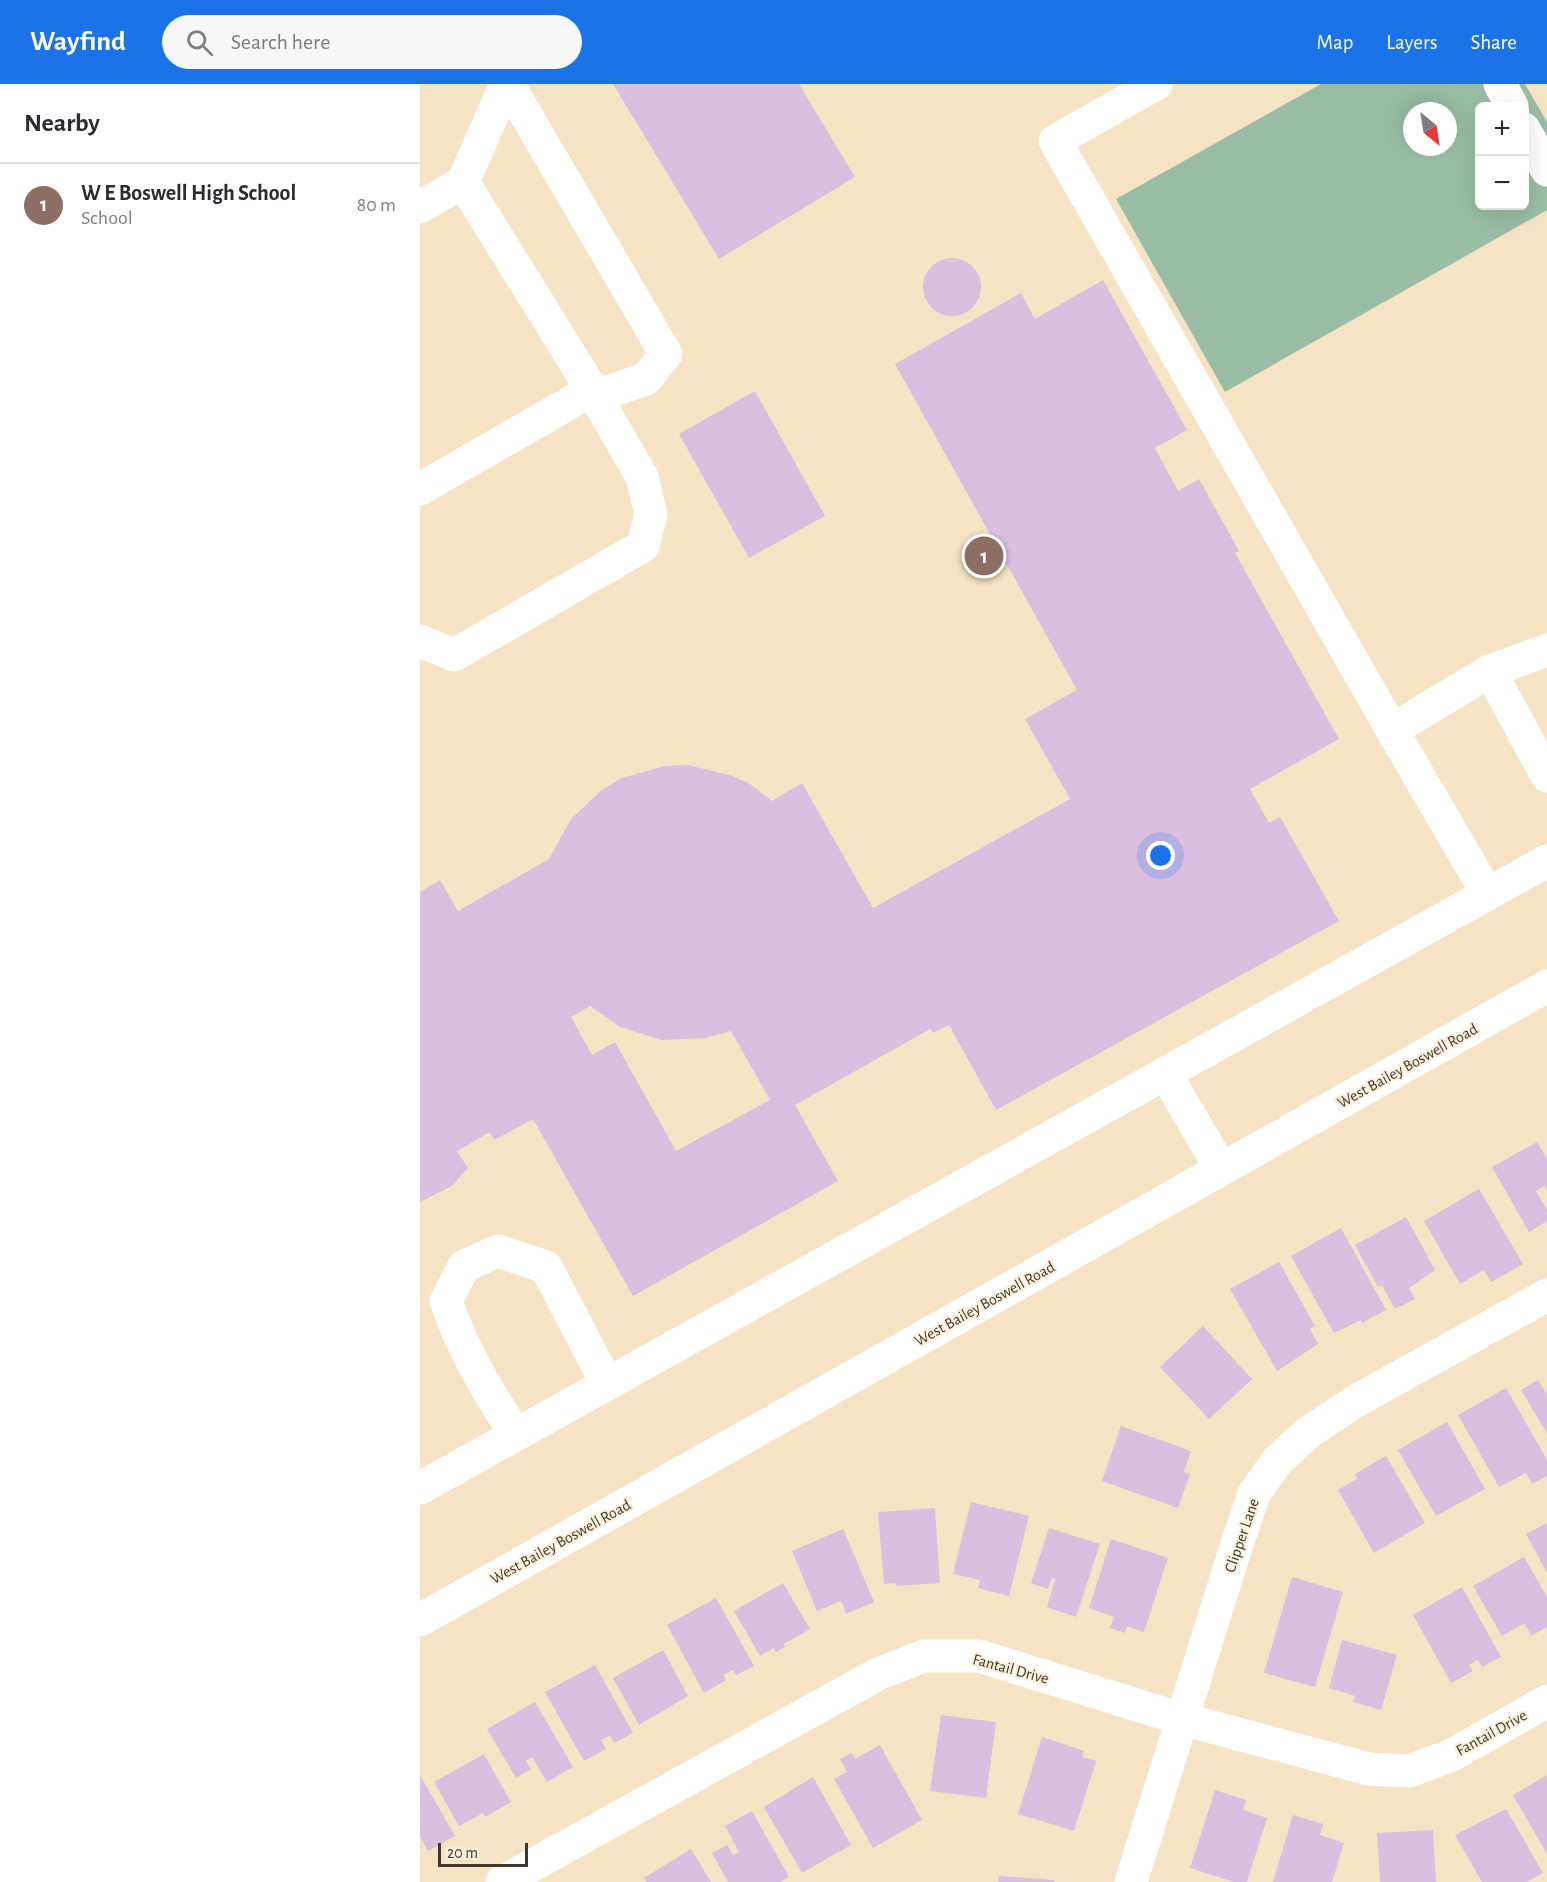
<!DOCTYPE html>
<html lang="en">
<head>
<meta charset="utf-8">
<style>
  :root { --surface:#fff; --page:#f7f7f7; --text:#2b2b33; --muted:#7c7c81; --line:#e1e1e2; --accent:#1a73e8 }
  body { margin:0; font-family:"Alegreya Sans",sans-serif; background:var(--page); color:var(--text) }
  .controls { position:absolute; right:18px; top:18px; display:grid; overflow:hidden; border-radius:9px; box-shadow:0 6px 24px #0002 }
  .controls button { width:54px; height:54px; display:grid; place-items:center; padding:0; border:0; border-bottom:2px solid var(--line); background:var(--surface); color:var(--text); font:30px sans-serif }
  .compass { position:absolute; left:983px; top:18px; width:54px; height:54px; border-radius:50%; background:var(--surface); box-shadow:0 6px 24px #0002; rotate:150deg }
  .scale { position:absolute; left:18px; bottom:15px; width:90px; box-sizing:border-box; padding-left:6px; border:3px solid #3f382c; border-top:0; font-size:16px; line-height:21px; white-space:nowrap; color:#3f382c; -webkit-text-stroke:4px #fdf1de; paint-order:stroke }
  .you { position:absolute; left:741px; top:772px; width:21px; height:21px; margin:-15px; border:4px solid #fff; border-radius:50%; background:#1a73e8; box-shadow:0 0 0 9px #1a73e833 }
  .badge { display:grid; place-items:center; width:39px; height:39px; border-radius:50%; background:var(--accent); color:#fff; font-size:20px; font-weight:700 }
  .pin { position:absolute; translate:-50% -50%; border:3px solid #fff; box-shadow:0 2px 6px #0006 }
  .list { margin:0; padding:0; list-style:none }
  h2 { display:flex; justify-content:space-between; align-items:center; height:78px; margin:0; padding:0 24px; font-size:26px }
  h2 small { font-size:20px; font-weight:400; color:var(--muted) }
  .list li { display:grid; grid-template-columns:39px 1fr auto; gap:18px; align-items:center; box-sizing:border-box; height:84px; padding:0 24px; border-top:2px solid var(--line) }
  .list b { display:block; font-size:22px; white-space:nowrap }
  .list p { margin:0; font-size:20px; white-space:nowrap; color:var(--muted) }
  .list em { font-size:20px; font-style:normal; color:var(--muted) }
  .icon { flex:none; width:33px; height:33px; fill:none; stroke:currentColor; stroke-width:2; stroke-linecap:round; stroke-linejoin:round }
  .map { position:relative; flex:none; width:1127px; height:1798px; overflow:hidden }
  header { display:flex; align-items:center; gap:36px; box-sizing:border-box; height:84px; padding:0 30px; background:var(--accent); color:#fff }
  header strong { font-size:28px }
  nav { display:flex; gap:33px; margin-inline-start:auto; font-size:21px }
  .search { width:420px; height:54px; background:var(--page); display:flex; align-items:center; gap:15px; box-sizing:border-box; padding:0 21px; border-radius:33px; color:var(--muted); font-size:22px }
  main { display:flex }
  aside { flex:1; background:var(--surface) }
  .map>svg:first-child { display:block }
  .green { fill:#99bda4; fill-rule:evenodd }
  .building { fill:#dabfe1; fill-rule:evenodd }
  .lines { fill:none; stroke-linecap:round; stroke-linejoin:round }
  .minor { stroke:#fff; stroke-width:33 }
  .major { stroke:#fff; stroke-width:33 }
  .labels { text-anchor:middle; stroke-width:4.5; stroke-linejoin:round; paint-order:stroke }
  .street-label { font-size:16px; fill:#3f382c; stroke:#fdf1de }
</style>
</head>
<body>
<header>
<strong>Wayfind</strong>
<div class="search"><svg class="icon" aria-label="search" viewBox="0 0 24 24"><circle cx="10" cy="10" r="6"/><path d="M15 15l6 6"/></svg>Search here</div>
<nav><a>Map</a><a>Layers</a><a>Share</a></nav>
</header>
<main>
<aside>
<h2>Nearby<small></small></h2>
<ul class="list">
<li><span class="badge" style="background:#8d6e63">1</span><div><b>W E Boswell High School</b><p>School</p></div><em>80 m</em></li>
</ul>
</aside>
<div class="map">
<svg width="1127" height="1798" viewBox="0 0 1127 1798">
  <rect width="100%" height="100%" fill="#f6e3c4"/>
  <path class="green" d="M 901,0 L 1105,0 L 1127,38 L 1127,126 L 805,308 L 696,115 ZM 1060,22 L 1104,22 L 1104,122 L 1060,122 ZM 992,27 L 1028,27 L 1028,63 L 992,63 Z"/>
  <g class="building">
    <path d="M 193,0 L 379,0 L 435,93 L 299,175 Z"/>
    <circle cx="532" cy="203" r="29"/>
    <path d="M 683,196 L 767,346 L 735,364 L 758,407 L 779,395 L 819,467 L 815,469 L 919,655 L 830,705 L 849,739 L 860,733 L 919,837 L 576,1026 L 529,941 L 513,949 L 510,945 L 375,1021 L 418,1097 L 213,1212 L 113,1035 L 74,1056 L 70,1048 L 37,1067 L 48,1084 L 32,1102 L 0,1118 L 0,808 L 20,796 L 38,827 L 129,775 L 151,735 L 183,705 L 202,694 L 245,682 L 267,681 L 310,691 L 330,700 L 352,717 L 382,699 L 453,824 L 650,715 L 605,635 L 657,606 L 475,280 L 601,209 L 615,235 ZM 170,922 L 200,943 L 242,956 L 286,954 L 311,947 L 350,1016 L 256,1067 L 195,958 L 172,971 L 151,933 Z"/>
    <path d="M 335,307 L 405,432 L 329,474 L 259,350 Z"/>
    <path d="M 1117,1058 L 1127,1075 L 1127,1107 L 1124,1102 L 1116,1107 L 1127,1126 L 1127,1137 L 1109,1148 L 1072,1083 Z"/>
    <path d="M 1059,1105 L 1103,1180 L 1071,1198 L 1064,1186 L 1040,1200 L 1004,1137 Z"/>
    <path d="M 986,1133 L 1015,1186 L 989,1204 L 995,1215 L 975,1225 L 962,1201 L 958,1203 L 935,1161 Z"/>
    <path d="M 921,1144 L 966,1226 L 942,1239 L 941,1236 L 914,1249 L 871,1172 Z"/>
    <path d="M 859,1178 L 895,1242 L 890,1245 L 898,1260 L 857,1287 L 810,1205 Z"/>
    <path d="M 783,1242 L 832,1295 L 789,1335 L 740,1283 Z"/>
    <path d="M 1118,1296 L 1127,1310 L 1127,1349 L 1101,1306 Z"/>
    <path d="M 1086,1304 L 1127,1376 L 1127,1392 L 1112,1400 L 1106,1389 L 1079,1403 L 1038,1331 Z"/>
    <path d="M 1027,1338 L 1065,1405 L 1016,1432 L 978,1366 Z"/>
    <path d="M 701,1342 L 771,1367 L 764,1388 L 770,1390 L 758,1424 L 682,1397 Z"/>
    <path d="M 966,1372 L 1005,1439 L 954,1469 L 918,1406 L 937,1395 L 935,1390 Z"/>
    <path d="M 551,1418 L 609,1432 L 589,1512 L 558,1504 L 560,1496 L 533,1490 Z"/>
    <path d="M 515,1424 L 520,1499 L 476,1502 L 475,1499 L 464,1500 L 458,1428 Z"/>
    <path d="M 1127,1439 L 1127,1489 L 1106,1450 Z"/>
    <path d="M 629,1444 L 680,1460 L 656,1533 L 627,1523 L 635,1496 L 632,1494 L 628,1505 L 611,1499 Z"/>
    <path d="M 423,1445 L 454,1518 L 426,1530 L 421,1517 L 397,1527 L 372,1467 Z"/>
    <path d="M 691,1455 L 748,1474 L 724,1548 L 707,1542 L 705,1549 L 690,1544 L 694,1533 L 669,1524 Z"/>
    <path d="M 1104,1473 L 1127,1513 L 1127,1543 L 1111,1552 L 1105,1539 L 1082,1552 L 1053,1502 Z"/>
    <path d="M 872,1493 L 923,1508 L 895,1603 L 844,1589 Z"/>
    <path d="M 363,1499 L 390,1545 L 364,1560 L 365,1563 L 356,1568 L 354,1564 L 340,1572 L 314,1527 Z"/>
    <path d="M 1042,1503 L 1081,1573 L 1062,1583 L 1058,1576 L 1049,1581 L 1053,1587 L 1031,1599 L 993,1531 Z"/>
    <path d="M 296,1514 L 334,1582 L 316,1591 L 313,1586 L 303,1591 L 306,1596 L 284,1609 L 247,1541 Z"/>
    <path d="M 922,1556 L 977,1571 L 961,1626 L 933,1618 L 935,1612 L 909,1604 Z"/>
    <path d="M 243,1566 L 268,1612 L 219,1641 L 193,1594 Z"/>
    <path d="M 175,1581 L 213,1649 L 194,1659 L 190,1651 L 181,1656 L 186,1665 L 164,1677 L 125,1608 Z"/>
    <path d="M 115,1618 L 153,1683 L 127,1698 L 112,1673 L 106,1677 L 111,1685 L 96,1694 L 67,1645 Z"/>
    <path d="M 521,1631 L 576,1638 L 566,1714 L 510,1707 Z"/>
    <path d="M 622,1653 L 664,1667 L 662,1673 L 676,1677 L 654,1747 L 598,1730 Z"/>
    <path d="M 460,1661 L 502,1736 L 453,1764 L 414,1695 L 427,1688 L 420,1675 L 432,1669 L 435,1675 Z"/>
    <path d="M 64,1670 L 91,1718 L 65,1733 L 63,1729 L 39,1742 L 14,1698 Z"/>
    <path d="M 0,1691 L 35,1752 L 8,1767 L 0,1753 Z"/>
    <path d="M 1127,1691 L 1127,1770 L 1093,1711 Z"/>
    <path d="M 393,1693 L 431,1761 L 382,1789 L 344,1723 Z"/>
    <path d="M 795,1706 L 826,1716 L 823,1726 L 847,1734 L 827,1798 L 814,1798 L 770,1784 Z"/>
    <path d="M 1086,1725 L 1123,1789 L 1107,1798 L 1062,1798 L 1035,1751 Z"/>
    <path d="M 332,1727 L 369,1793 L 360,1798 L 308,1798 L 292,1769 L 307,1761 L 313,1771 L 319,1768 L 305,1742 Z"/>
    <path d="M 873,1731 L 903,1740 L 900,1751 L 924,1759 L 912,1798 L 853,1798 Z"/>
    <path d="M 1013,1746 L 1016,1798 L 960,1798 L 957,1749 Z"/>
    <path d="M 271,1765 L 291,1798 L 226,1798 L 224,1794 Z"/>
    <path d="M 579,1792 L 634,1796 L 634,1798 L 578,1798 Z"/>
  </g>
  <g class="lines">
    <g class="minor">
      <path d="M 736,0 L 635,57 L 972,646 L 1070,587"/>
      <path d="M 1080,0 L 1092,22"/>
      <path d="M 1104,45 L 1127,86"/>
      <path d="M 43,98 L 172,306 L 187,308 L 226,295 L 246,270 L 88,0"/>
      <path d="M 0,123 L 43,98 L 86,0"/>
      <path d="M 0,405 L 172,306 L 222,393 L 231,431 L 223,462 L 34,571 L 0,557"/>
      <path d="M 1127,566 L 1070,587 L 1127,692"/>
      <path d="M 972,646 L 1067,809"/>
      <path d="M 745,989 L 801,1085"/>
      <path d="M 96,1350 C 67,1308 43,1266 26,1217 L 44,1182 L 78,1167 L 126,1183 L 187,1300"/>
      <path d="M 0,1404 L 1127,777"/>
      <path d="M 82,1798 L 458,1590 L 504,1572 L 559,1572 L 762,1635 L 949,1685 L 989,1687 L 1032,1671 L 1127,1617"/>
      <path d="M 711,1798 L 817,1460 L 834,1410 L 857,1377 L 889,1348 L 936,1317 L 1127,1211"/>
    </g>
    <path class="major" d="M 0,1536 L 1127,902"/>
  </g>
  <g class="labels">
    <g class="street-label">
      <text transform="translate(987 981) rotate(-29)" y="6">West Bailey Boswell Road</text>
      <text transform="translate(564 1219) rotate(-29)" y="6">West Bailey Boswell Road</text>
      <text transform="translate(821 1451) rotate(-71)" y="6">Clipper Lane</text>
      <text transform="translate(140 1457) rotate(-29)" y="6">West Bailey Boswell Road</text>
      <text transform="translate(591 1584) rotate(15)" y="6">Fantail Drive</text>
      <text transform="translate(1071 1648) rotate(-29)" y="6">Fantail Drive</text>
    </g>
  </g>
</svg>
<div class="controls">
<button>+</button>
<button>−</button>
</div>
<svg class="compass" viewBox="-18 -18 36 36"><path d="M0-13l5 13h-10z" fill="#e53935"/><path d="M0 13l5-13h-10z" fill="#7c7c81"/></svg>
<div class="scale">20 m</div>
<div class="you"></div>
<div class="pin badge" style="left:564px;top:472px;background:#8d6e63">1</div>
</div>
</main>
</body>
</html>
